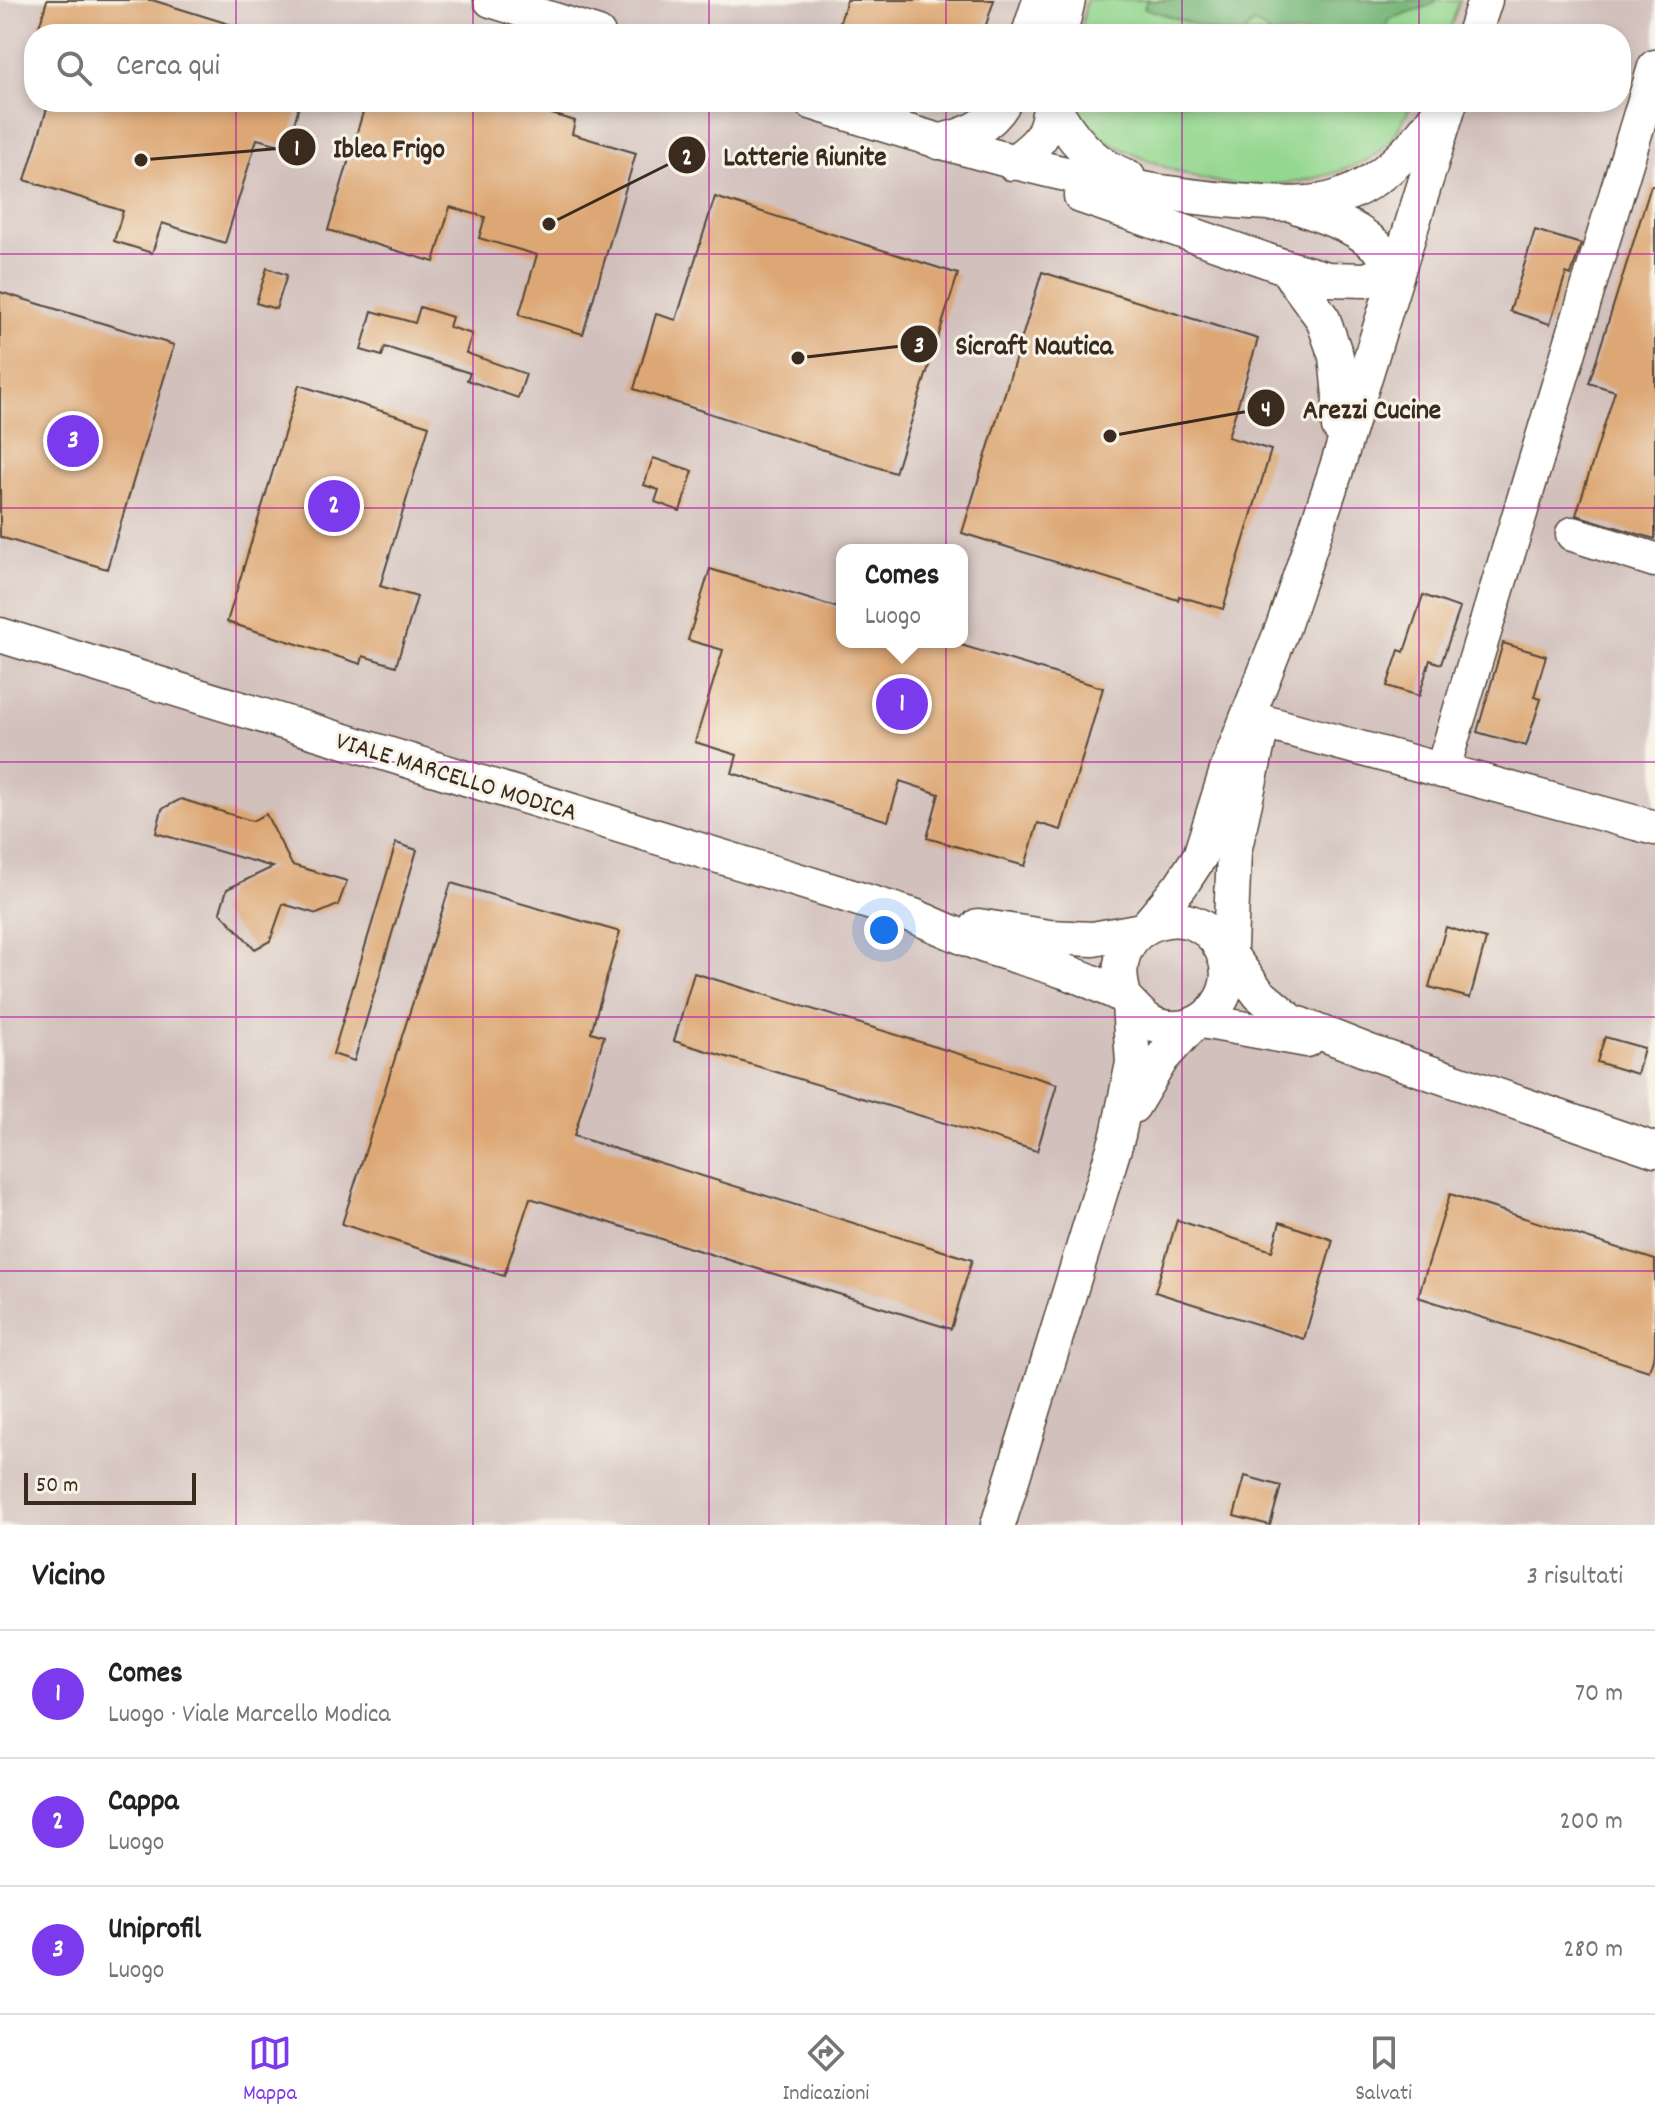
<!DOCTYPE html>
<html lang="it">
<head>
<meta charset="utf-8">
<style>
  :root { --surface:#fff; --page:#f6f6f6; --text:#222; --muted:#767676; --line:#e0e0e0; --accent:#7c3aed }
  body { margin:0; font-family:Dekko,sans-serif; background:var(--page); color:var(--text) }
  .scale { position:absolute; left:24px; bottom:20px; width:172px; box-sizing:border-box; padding-left:8px; border:4px solid #3b2a1e; border-top:0; font-size:22px; line-height:28px; white-space:nowrap; color:#3b2a1e; -webkit-text-stroke:6px #f7f3e8; paint-order:stroke }
  .you { position:absolute; left:884px; top:930px; width:28px; height:28px; margin:-20px; border:6px solid #fff; border-radius:50%; background:#1a73e8; box-shadow:0 0 0 12px #1a73e833 }
  .badge { display:grid; place-items:center; width:52px; height:52px; border-radius:50%; background:var(--accent); color:#fff; font-size:26px; font-weight:700 }
  .pin { position:absolute; translate:-50% -50%; border:4px solid #fff; box-shadow:0 2px 8px #0006 }
  .popup { position:absolute; left:836px; top:544px; width:132px; height:104px; box-sizing:border-box; display:grid; place-content:center; border-radius:16px; background:var(--surface); filter:drop-shadow(0 2px 6px #0005); font-size:26px; white-space:nowrap; color:var(--muted) }
  .popup b { font-size:30px; color:var(--text) }
  .popup::after { content:''; position:absolute; left:50%; top:100%; margin-left:-16px; border:16px solid transparent; border-top-color:var(--surface) }
  .list { margin:0; padding:0; list-style:none }
  h2 { display:flex; justify-content:space-between; align-items:center; height:104px; margin:0; padding:0 32px; font-size:34px }
  h2 small { font-size:26px; font-weight:400; color:var(--muted) }
  .list li { display:grid; grid-template-columns:52px 1fr auto; gap:24px; align-items:center; box-sizing:border-box; height:128px; padding:0 32px; border-top:2px solid var(--line) }
  .list b { display:block; font-size:30px; white-space:nowrap }
  .list p { margin:0; font-size:26px; white-space:nowrap; color:var(--muted) }
  .list em { font-size:26px; font-style:normal; color:var(--muted) }
  .icon { flex:none; width:44px; height:44px; fill:none; stroke:currentColor; stroke-width:2; stroke-linecap:round; stroke-linejoin:round }
  .map { position:relative; flex:none; width:1655px; height:1525px; overflow:hidden }
  .search { position:absolute; background:var(--surface); box-shadow:0 4px 12px #0003; left:24px; right:24px; top:24px; height:88px; display:flex; align-items:center; gap:20px; box-sizing:border-box; padding:0 28px; border-radius:32px; color:var(--muted); font-size:30px }
  .sheet { height:488px; background:var(--surface) }
  nav { display:flex; justify-content:space-around; align-items:center; box-sizing:border-box; height:112px; border-top:2px solid var(--line); background:var(--surface); font-size:22px; color:var(--muted) }
  nav a { display:grid; justify-items:center; gap:4px }
  nav .on { color:var(--accent) }
  .map>svg:first-child { display:block }
  .industrial { fill:#d1c0bc; fill-rule:evenodd }
  .green { fill:#94d790; stroke:#688057; stroke-width:2 }
  .forest { fill:#77b87a; stroke:#59714c; stroke-width:2 }
  .building { fill:#dda775 }
  .lines { fill:none; stroke-linecap:round; stroke-linejoin:round }
  .minor-casing { stroke:#554637; stroke-width:37 }
  .minor { stroke:#fff; stroke-width:34 }
  .grid { fill:none; stroke:#b5179e; stroke-width:2; stroke-opacity:0.55 }
  .labels { text-anchor:middle; stroke-width:6; stroke-linejoin:round; paint-order:stroke }
  .street-label { font-size:26px; fill:#3b2a1e; stroke:#f7f3e8 }
  .leader { fill:none; stroke:#3b2a1e; stroke-width:3 }
  .callout-dot { fill:#3b2a1e; stroke:#f7f3e8; stroke-width:3 }
  .mark-label { font-size:24px; text-anchor:middle; font-weight:bold; fill:#fff }
  .callout-label { font-size:28px; text-anchor:middle; font-weight:bold; fill:#3b2a1e; stroke:#f7f3e8; stroke-width:6; stroke-linejoin:round; paint-order:stroke }
</style>
</head>
<body>
<div class="map">
<svg width="1655" height="1525" viewBox="0 0 1655 1525">
  <rect width="100%" height="100%" fill="#f7f3e8"/>
  <filter id="ink" filterUnits="userSpaceOnUse"><feTurbulence type="fractalNoise" baseFrequency=".0125" numOctaves="2"/><feDisplacementMap in="SourceGraphic" scale="16" xChannelSelector="R" yChannelSelector="G"/><feConvolveMatrix kernelMatrix="1 2 1 2 8 2 1 2 1" color-interpolation-filters="sRGB"/></filter>
  <filter id="wash" filterUnits="userSpaceOnUse"><feTurbulence type="fractalNoise" baseFrequency=".006" numOctaves="4" result="noise"/><feDisplacementMap in="SourceGraphic" scale="32" xChannelSelector="R" yChannelSelector="G"/><feGaussianBlur stdDeviation="1.8" result="paint"/><feColorMatrix in="noise" values="0 0 0 0 0 0 0 0 0 0 0 0 0 0 0 0 0 1.4 0 .05"/><feComposite in="paint" operator="in"/></filter>
  <g filter="url(#wash)">
    <rect width="100%" height="100%" fill="#e9e3c2"/>
    <path class="industrial" d="M 0,0 L 1655,0 L 1655,1525 L 0,1525 ZM 34,34 L 1621,34 L 1621,102 L 34,102 ZM 842,550 L 962,550 L 962,642 L 842,642 Z"/>
    <g class="green">
      <path d="M 1086,0 L 1460,0 L 1448,34 L 1081,34 Z"/>
      <path d="M 1072,102 L 1413,102 C 1402,122 1392,143 1373,156 C 1356,167 1335,173 1315,178 C 1247,194 1199,183 1136,155 C 1109,143 1082,133 1072,102 Z"/>
    </g>
    <path class="forest" d="M 1147,0 L 1436,0 L 1434,4 L 1389,19 L 1383,34 L 1272,34 L 1253,23 L 1243,34 L 1223,34 L 1144,8 Z"/>
    <g id="blocks">
      <g class="building">
        <path d="M 47,0 L 152,0 L 248,30 L 247,34 L 37,34 Z"/>
        <path d="M 847,0 L 994,0 L 983,34 L 836,34 Z"/>
        <path d="M 49,102 L 300,102 L 288,147 L 257,139 L 225,243 L 162,223 L 152,253 L 114,241 L 123,211 L 25,180 Z"/>
        <path d="M 366,102 L 512,102 L 575,121 L 572,134 L 636,153 L 583,334 L 519,315 L 537,255 L 479,238 L 485,217 L 450,207 L 434,262 L 328,230 Z"/>
        <path d="M 1651,186 L 1655,186 L 1655,539 L 1576,515 L 1615,391 L 1589,383 Z"/>
        <path d="M 715,197 L 958,274 L 895,473 L 634,389 L 656,314 L 676,320 Z"/>
        <path d="M 1535,230 L 1581,244 L 1571,275 L 1566,273 L 1550,324 L 1510,311 Z"/>
        <path d="M 267,268 L 287,275 L 276,309 L 256,303 Z"/>
        <path d="M 1042,272 L 1258,339 L 1228,437 L 1271,450 L 1223,609 L 1179,596 L 1178,600 L 962,533 Z"/>
        <path d="M 0,292 L 174,345 L 107,569 L 0,537 Z"/>
        <path d="M 420,307 L 452,317 L 449,327 L 472,334 L 466,353 L 526,374 L 518,398 L 467,380 L 470,373 L 385,347 L 382,356 L 361,350 L 372,311 L 415,323 Z"/>
        <path d="M 299,385 L 429,426 L 380,586 L 417,597 L 396,666 L 363,656 L 361,664 L 227,622 Z"/>
        <path d="M 653,458 L 693,471 L 680,511 L 655,502 L 659,490 L 644,485 Z"/>
        <path d="M 710,569 L 842,609 L 842,642 L 951,642 L 1103,688 L 1061,830 L 1038,823 L 1025,866 L 927,838 L 939,794 L 900,781 L 888,821 L 732,773 L 737,755 L 695,742 L 723,650 L 688,640 Z"/>
        <path d="M 1423,595 L 1460,608 L 1441,664 L 1430,660 L 1419,696 L 1387,686 L 1399,650 L 1404,652 Z"/>
        <path d="M 1503,643 L 1546,656 L 1534,697 L 1541,699 L 1526,746 L 1477,732 Z"/>
        <path d="M 181,799 L 252,821 L 266,814 L 292,865 L 347,881 L 338,905 L 317,914 L 283,904 L 270,941 L 255,949 L 220,912 L 227,889 L 273,867 L 156,833 L 162,809 Z"/>
        <path d="M 396,843 L 417,850 L 354,1061 L 333,1054 Z"/>
        <path d="M 451,883 L 620,932 L 591,1032 L 604,1036 L 574,1136 L 972,1260 L 951,1329 L 530,1198 L 504,1276 L 342,1224 Z"/>
        <path d="M 1446,927 L 1486,939 L 1470,998 L 1429,987 Z"/>
        <path d="M 694,973 L 1057,1084 L 1037,1151 L 674,1041 Z"/>
        <path d="M 1605,1037 L 1644,1048 L 1637,1074 L 1597,1062 Z"/>
        <path d="M 1450,1194 L 1655,1260 L 1655,1352 L 1649,1371 L 1418,1297 Z"/>
        <path d="M 1177,1220 L 1272,1251 L 1280,1222 L 1333,1240 L 1304,1339 L 1155,1292 Z"/>
        <path d="M 1245,1476 L 1281,1486 L 1270,1525 L 1234,1516 Z"/>
      </g>
    </g>
  </g>
  <g filter="url(#ink)">
    <use href="#blocks" fill-opacity="0" stroke="#554637" stroke-width="2"/>
    <g class="lines">
      <defs>
        <g id="minor">
          <path d="M 491,0 L 598,34"/>
          <path d="M 1029,34 L 1040,0"/>
          <path d="M 1060,34 L 1068,0"/>
          <path d="M 1474,34 L 1485,0"/>
          <path d="M 811,102 C 951,146 1090,189 1237,201 C 1271,203 1306,208 1339,197 C 1380,183 1416,147 1439,111"/>
          <path d="M 1052,102 C 1068,135 1092,164 1128,177"/>
          <path d="M 938,142 C 966,135 989,128 1004,102"/>
          <path d="M 1012,163 C 1039,144 1047,136 1051,102"/>
          <path d="M 1081,196 L 1285,267 L 1323,319 L 1336,356 L 1340,396 L 1339,427"/>
          <path d="M 1285,267 L 1328,279 L 1366,280 L 1397,268 C 1366,229 1343,223 1298,207"/>
          <path d="M 1573,534 L 1655,560"/>
          <path d="M 0,635 L 914,916 C 937,926 959,936 982,945 C 1022,959 1064,968 1103,987 C 1109,990 1119,993 1124,998 C 1141,1013 1147,1028 1174,1028 C 1208,1028 1235,994 1226,961 C 1207,890 1097,916 1125,998"/>
          <path d="M 1263,722 L 1655,828"/>
          <path d="M 1442,771 L 1655,67"/>
          <path d="M 978,926 L 1049,937 L 1093,939 L 1142,930"/>
          <path d="M 1147,926 L 1181,885 L 1200,856 L 1228,767 L 1283,627 L 1338,464 L 1450,102"/>
          <path d="M 1221,948 L 1231,956 L 1259,994 L 1291,1021 L 1370,1052 L 1655,1150"/>
          <path d="M 1229,969 L 1234,852 L 1262,725"/>
          <path d="M 1202,1021 L 1307,1040"/>
          <path d="M 1133,1106 L 1162,1058 L 1191,1026"/>
          <path d="M 998,1525 L 1118,1135 L 1133,1063 L 1129,1004"/>
        </g>
      </defs>
      <use href="#minor" class="minor-casing"/>
      <use href="#minor" class="minor"/>
    </g>
  </g>
  <path class="grid" d="M 236,0 L 236,34M 473,0 L 473,34M 709,0 L 709,34M 946,0 L 946,34M 1182,0 L 1182,34M 1419,0 L 1419,34M 236,102 L 236,1525M 473,102 L 473,1525M 709,102 L 709,1525M 946,102 L 946,1525M 1182,102 L 1182,1525M 1419,102 L 1419,1525M 0,254 L 1655,254M 0,508 L 1655,508M 0,762 L 1655,762M 0,1017 L 1655,1017M 0,1271 L 1655,1271"/>
  <g class="labels">
    <g class="street-label">
      <text transform="translate(457 775) rotate(17)" y="9">VIALE MARCELLO MODICA</text>
    </g>
  </g>
  <path class="leader" d="M141 160L297 147M549 224L687 155M798 358L919 344M1110 436L1266 408"/>
  <g class="callout-dot">
    <circle cx="141" cy="160" r="8"/>
    <circle cx="549" cy="224" r="8"/>
    <circle cx="798" cy="358" r="8"/>
    <circle cx="1110" cy="436" r="8"/>
    <circle cx="297" cy="147" r="20"/>
    <circle cx="687" cy="155" r="20"/>
    <circle cx="919" cy="344" r="20"/>
    <circle cx="1266" cy="408" r="20"/>
  </g>
  <g class="mark-label">
    <text x="297" y="155">1</text>
    <text x="687" y="164">2</text>
    <text x="919" y="352">3</text>
    <text x="1266" y="416">4</text>
  </g>
  <g class="callout-label">
    <text x="389" y="157">Iblea Frigo</text>
    <text x="805" y="165">Latterie Riunite</text>
    <text x="1034" y="354">Sicraft Nautica</text>
    <text x="1372" y="418">Arezzi Cucine</text>
  </g>
</svg>
<div class="scale">50 m</div>
<div class="you"></div>
<div class="pin badge" style="left:902px;top:704px">1</div>
<div class="popup"><b>Comes</b>Luogo</div>
<div class="pin badge" style="left:334px;top:506px">2</div>
<div class="pin badge" style="left:73px;top:441px">3</div>
<div class="search"><svg class="icon" aria-label="search" viewBox="0 0 24 24"><circle cx="10" cy="10" r="6"/><path d="M15 15l6 6"/></svg>Cerca qui</div>
</div>
<section class="sheet">
<h2>Vicino<small>3 risultati</small></h2>
<ul class="list">
<li><span class="badge">1</span><div><b>Comes</b><p>Luogo · Viale Marcello Modica</p></div><em>70 m</em></li>
<li><span class="badge">2</span><div><b>Cappa</b><p>Luogo</p></div><em>200 m</em></li>
<li><span class="badge">3</span><div><b>Uniprofil</b><p>Luogo</p></div><em>280 m</em></li>
</ul>
</section>
<nav>
<a class="on"><svg class="icon" aria-label="map" viewBox="0 0 24 24"><path d="M3 6l6-2 6 2 6-2v14l-6 2-6-2-6 2zM9 4v14M15 6v14"/></svg>Mappa</a>
<a><svg class="icon" aria-label="directions" viewBox="0 0 24 24"><path d="M12 3l9 9-9 9-9-9zM9 14v-3h6M13 9l2 2-2 2"/></svg>Indicazioni</a>
<a><svg class="icon" aria-label="saved" viewBox="0 0 24 24"><path d="M7 4h10v16l-5-4-5 4z"/></svg>Salvati</a>
</nav>
</body>
</html>
